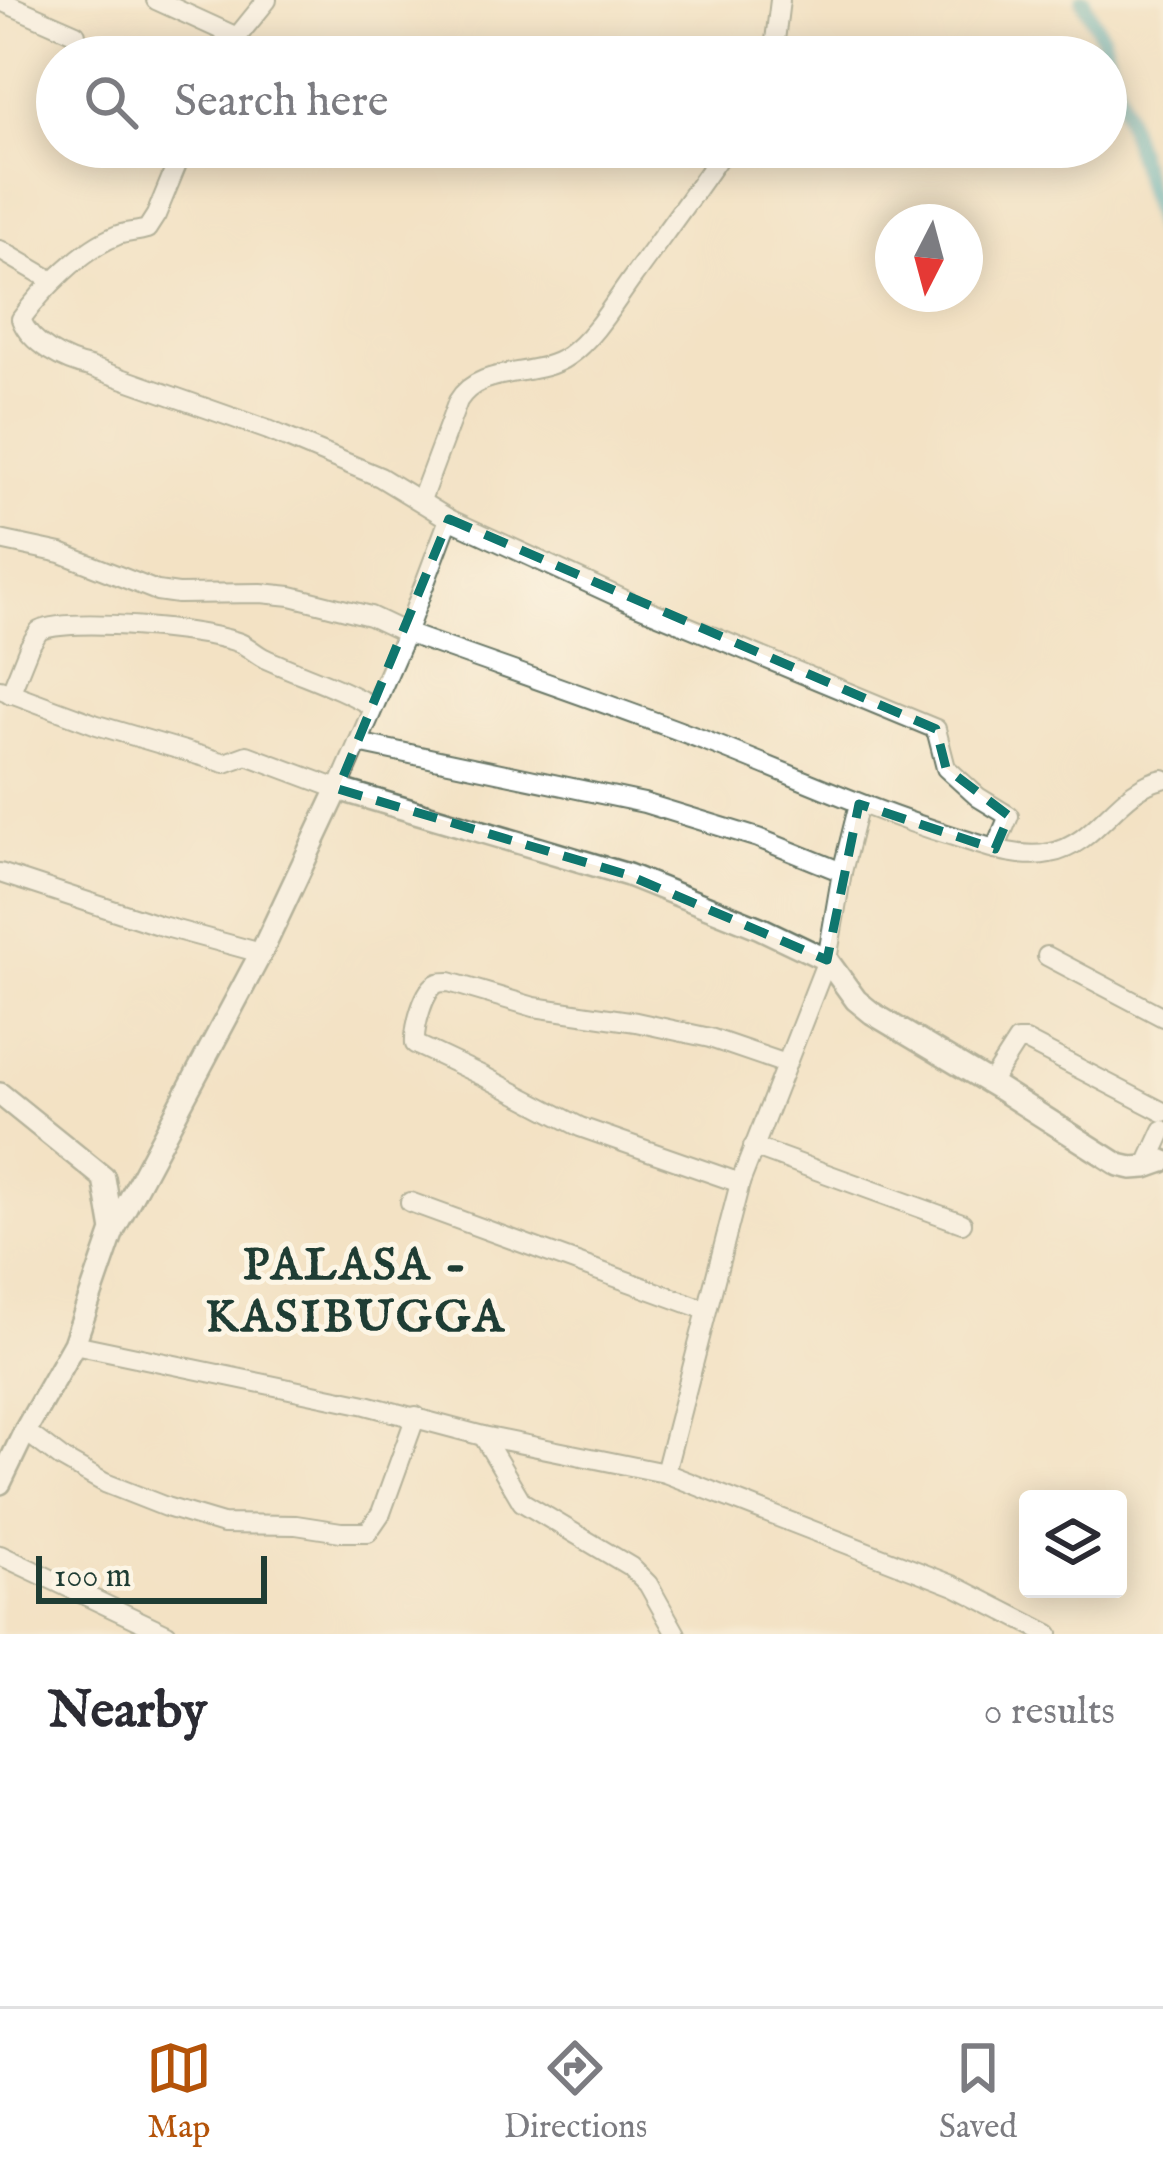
<!DOCTYPE html>
<html lang="en">
<head>
<meta charset="utf-8">
<style>
  :root { --surface:#fff; --page:#f2f2f3; --text:#2b2b33; --muted:#7c7c81; --line:#e1e1e2; --accent:#b45309 }
  body { margin:0; font-family:"IM FELL English",serif; background:var(--page); color:var(--text) }
  .controls { position:absolute; right:36px; bottom:36px; display:grid; overflow:hidden; border-radius:12px; box-shadow:0 6px 30px #0003 }
  .controls button { width:108px; height:108px; display:grid; place-items:center; padding:0; border:0; border-bottom:3px solid var(--line); background:var(--surface); color:var(--text); font:60px sans-serif }
  .compass { position:absolute; left:875px; top:204px; width:108px; height:108px; border-radius:50%; background:var(--surface); box-shadow:0 6px 30px #0003; rotate:186deg }
  .scale { position:absolute; left:36px; bottom:30px; width:231px; box-sizing:border-box; padding-left:12px; border:6px solid #1f3d34; border-top:0; font-size:33px; line-height:42px; white-space:nowrap; color:#1f3d34; -webkit-text-stroke:9px #fcf5e5; paint-order:stroke }
  .list { margin:0; padding:0; list-style:none }
  h2 { display:flex; justify-content:space-between; align-items:center; height:156px; margin:0; padding:0 48px; font-size:51px }
  h2 small { font-size:39px; font-weight:400; color:var(--muted) }
  .icon { flex:none; width:66px; height:66px; fill:none; stroke:currentColor; stroke-width:2; stroke-linecap:round; stroke-linejoin:round }
  .map { position:relative; flex:none; width:1163px; height:1634px; overflow:hidden }
  .search { position:absolute; background:var(--surface); box-shadow:0 6px 30px #0003; left:36px; right:36px; top:36px; height:132px; display:flex; align-items:center; gap:30px; box-sizing:border-box; padding:0 42px; border-radius:66px; color:var(--muted); font-size:45px }
  .sheet { height:372px; background:var(--surface) }
  nav { display:flex; justify-content:space-around; align-items:center; box-sizing:border-box; height:168px; border-top:3px solid var(--line); background:var(--surface); font-size:33px; color:var(--muted) }
  nav a { display:grid; justify-items:center; gap:6px }
  nav .on { color:var(--accent) }
  .map>svg:first-child { display:block }
  .lines { fill:none; stroke-linecap:round; stroke-linejoin:round }
  .canal { stroke:#3da9bc; stroke-width:16 }
  .minor-casing { stroke:#697766; stroke-width:22 }
  .major-casing { stroke:#697766; stroke-width:26 }
  .minor { stroke:#fff; stroke-width:18 }
  .major { stroke:#fff; stroke-width:21 }
  .marked { fill:none; stroke:#0f766e; stroke-width:9; stroke-dasharray:24 15; stroke-linejoin:round }
  .labels { text-anchor:middle; stroke-width:10; stroke-linejoin:round; paint-order:stroke }
  .district-label { font-size:45px; font-weight:bold; letter-spacing:3px; fill:#1f3d34; stroke:#fcf5e5 }
</style>
</head>
<body>
<div class="map">
<svg width="1163" height="1634" viewBox="0 0 1163 1634">
  <rect width="100%" height="100%" fill="#fcf5e5"/>
  <filter id="ink" filterUnits="userSpaceOnUse"><feTurbulence type="fractalNoise" baseFrequency=".00833" numOctaves="2"/><feDisplacementMap in="SourceGraphic" scale="24" xChannelSelector="R" yChannelSelector="G"/><feConvolveMatrix kernelMatrix="1 2 1 2 8 2 1 2 1" color-interpolation-filters="sRGB"/></filter>
  <filter id="wash" filterUnits="userSpaceOnUse"><feTurbulence type="fractalNoise" baseFrequency=".004" numOctaves="4" result="noise"/><feDisplacementMap in="SourceGraphic" scale="48" xChannelSelector="R" yChannelSelector="G"/><feGaussianBlur stdDeviation="2.7" result="paint"/><feColorMatrix in="noise" values="0 0 0 0 0 0 0 0 0 0 0 0 0 0 0 0 0 1.4 0 .05"/><feComposite in="paint" operator="in"/></filter>
  <g filter="url(#wash)">
    <rect width="100%" height="100%" fill="#f3e2c4"/>
    <g class="lines">
      <path class="canal" d="M 1083,0 L 1102,37 L 1163,241"/>
    </g>
  </g>
  <g filter="url(#ink)">
    <g class="lines">
      <defs>
        <g id="minor">
          <path d="M 156,0 L 237,37"/>
          <path d="M 3,2 L 76,34"/>
          <path d="M 225,57 L 237,37 L 267,0"/>
          <path d="M 773,57 L 780,0"/>
          <path d="M 184,147 L 156,215 L 147,229 C 137,232 127,232 118,235 C 82,249 43,289 21,319 C 30,344 65,362 90,367 L 268,430 L 380,477 L 449,519 L 634,604 L 936,729 L 946,768 L 978,797 L 1009,816 L 995,849"/>
          <path d="M 0,250 L 53,281"/>
          <path d="M 421,500 L 458,401 C 480,364 536,379 568,356 C 594,338 614,303 633,277 C 664,234 696,191 726,147"/>
          <path d="M 0,540 L 61,553 L 157,591 L 178,594 L 261,593 L 291,596 L 370,616 L 406,633 C 506,669 607,703 706,741 C 789,773 868,810 953,836 C 982,845 1019,860 1050,853 C 1097,845 1118,788 1163,779"/>
          <path d="M 0,689 L 97,725 L 225,763 L 247,755 L 338,789 L 406,633 L 449,519"/>
          <path d="M 10,694 L 29,647 L 39,631 C 68,616 209,630 240,643 C 249,647 256,654 264,658 C 300,675 339,686 373,707"/>
          <path d="M 358,743 L 644,803 L 758,838 L 842,872"/>
          <path d="M 0,873 L 158,925 L 261,953"/>
          <path d="M 1047,956 L 1163,1017"/>
          <path d="M 990,1083 L 1017,1041 L 1026,1041 L 1163,1112"/>
          <path d="M 753,1147 L 962,1223"/>
          <path d="M 1146,1167 L 1163,1130"/>
          <path d="M 740,1183 L 580,1127 L 483,1076 L 415,1044 C 414,1029 423,989 438,983 C 441,982 445,982 449,982 L 534,1007 L 636,1022 L 710,1038 L 786,1064"/>
          <path d="M 410,1202 L 706,1310"/>
          <path d="M 74,1344 L 366,1405 L 483,1436 L 665,1473 L 955,1586 L 1049,1634"/>
          <path d="M 25,1431 L 61,1458 L 105,1483 L 166,1507 L 223,1524 L 296,1525 L 341,1532 L 368,1532 L 381,1513 L 416,1416"/>
          <path d="M 483,1436 L 522,1502 L 631,1567 L 648,1584 L 676,1634"/>
          <path d="M 665,1473 L 740,1183 L 827,960 L 842,872 L 859,804"/>
          <path d="M 0,1555 L 167,1634"/>
        </g>
        <g id="major">
          <path d="M 0,1094 L 104,1178 L 113,1231 L 74,1344 L 25,1431 L 0,1483"/>
          <path d="M 113,1231 L 261,953 L 338,789 L 628,875 L 760,928 L 827,960 L 856,1000 L 872,1013 L 998,1088 L 1119,1165 L 1132,1168 L 1146,1167 L 1163,1161"/>
        </g>
      </defs>
      <use href="#minor" class="minor-casing"/>
      <use href="#major" class="major-casing"/>
      <use href="#minor" class="minor"/>
      <use href="#major" class="major"/>
    </g>
  </g>
  <path d="M0 0H1163V1634H0ZM 449,519 L 936,729 L 946,768 L 1009,816 L 995,849 L 859,804 L 827,960 L 628,875 L 338,789 Z" fill="#f3e2c4" fill-opacity=".55" fill-rule="evenodd"/>
  <path class="marked" d="M 449,519 L 936,729 L 946,768 L 1009,816 L 995,849 L 859,804 L 827,960 L 628,875 L 338,789 Z"/>
  <g class="labels">
    <g class="district-label">
      <text x="356" y="1279">PALASA -<tspan x="356" dy="52">KASIBUGGA</tspan></text>
    </g>
  </g>
</svg>
<div class="controls">
<button><svg class="icon" aria-label="layers" viewBox="0 0 24 24"><path d="M12 4l9 5-9 5-9-5zM3 14l9 5 9-5"/></svg></button>
</div>
<svg class="compass" viewBox="-18 -18 36 36"><path d="M0-13l5 13h-10z" fill="#e53935"/><path d="M0 13l5-13h-10z" fill="#7c7c81"/></svg>
<div class="scale">100 m</div>
<div class="search"><svg class="icon" aria-label="search" viewBox="0 0 24 24"><circle cx="10" cy="10" r="6"/><path d="M15 15l6 6"/></svg>Search here</div>
</div>
<section class="sheet">
<h2>Nearby<small>0 results</small></h2>
<ul class="list">
</ul>
</section>
<nav>
<a class="on"><svg class="icon" aria-label="map" viewBox="0 0 24 24"><path d="M3 6l6-2 6 2 6-2v14l-6 2-6-2-6 2zM9 4v14M15 6v14"/></svg>Map</a>
<a><svg class="icon" aria-label="directions" viewBox="0 0 24 24"><path d="M12 3l9 9-9 9-9-9zM9 14v-3h6M13 9l2 2-2 2"/></svg>Directions</a>
<a><svg class="icon" aria-label="saved" viewBox="0 0 24 24"><path d="M7 4h10v16l-5-4-5 4z"/></svg>Saved</a>
</nav>
</body>
</html>
